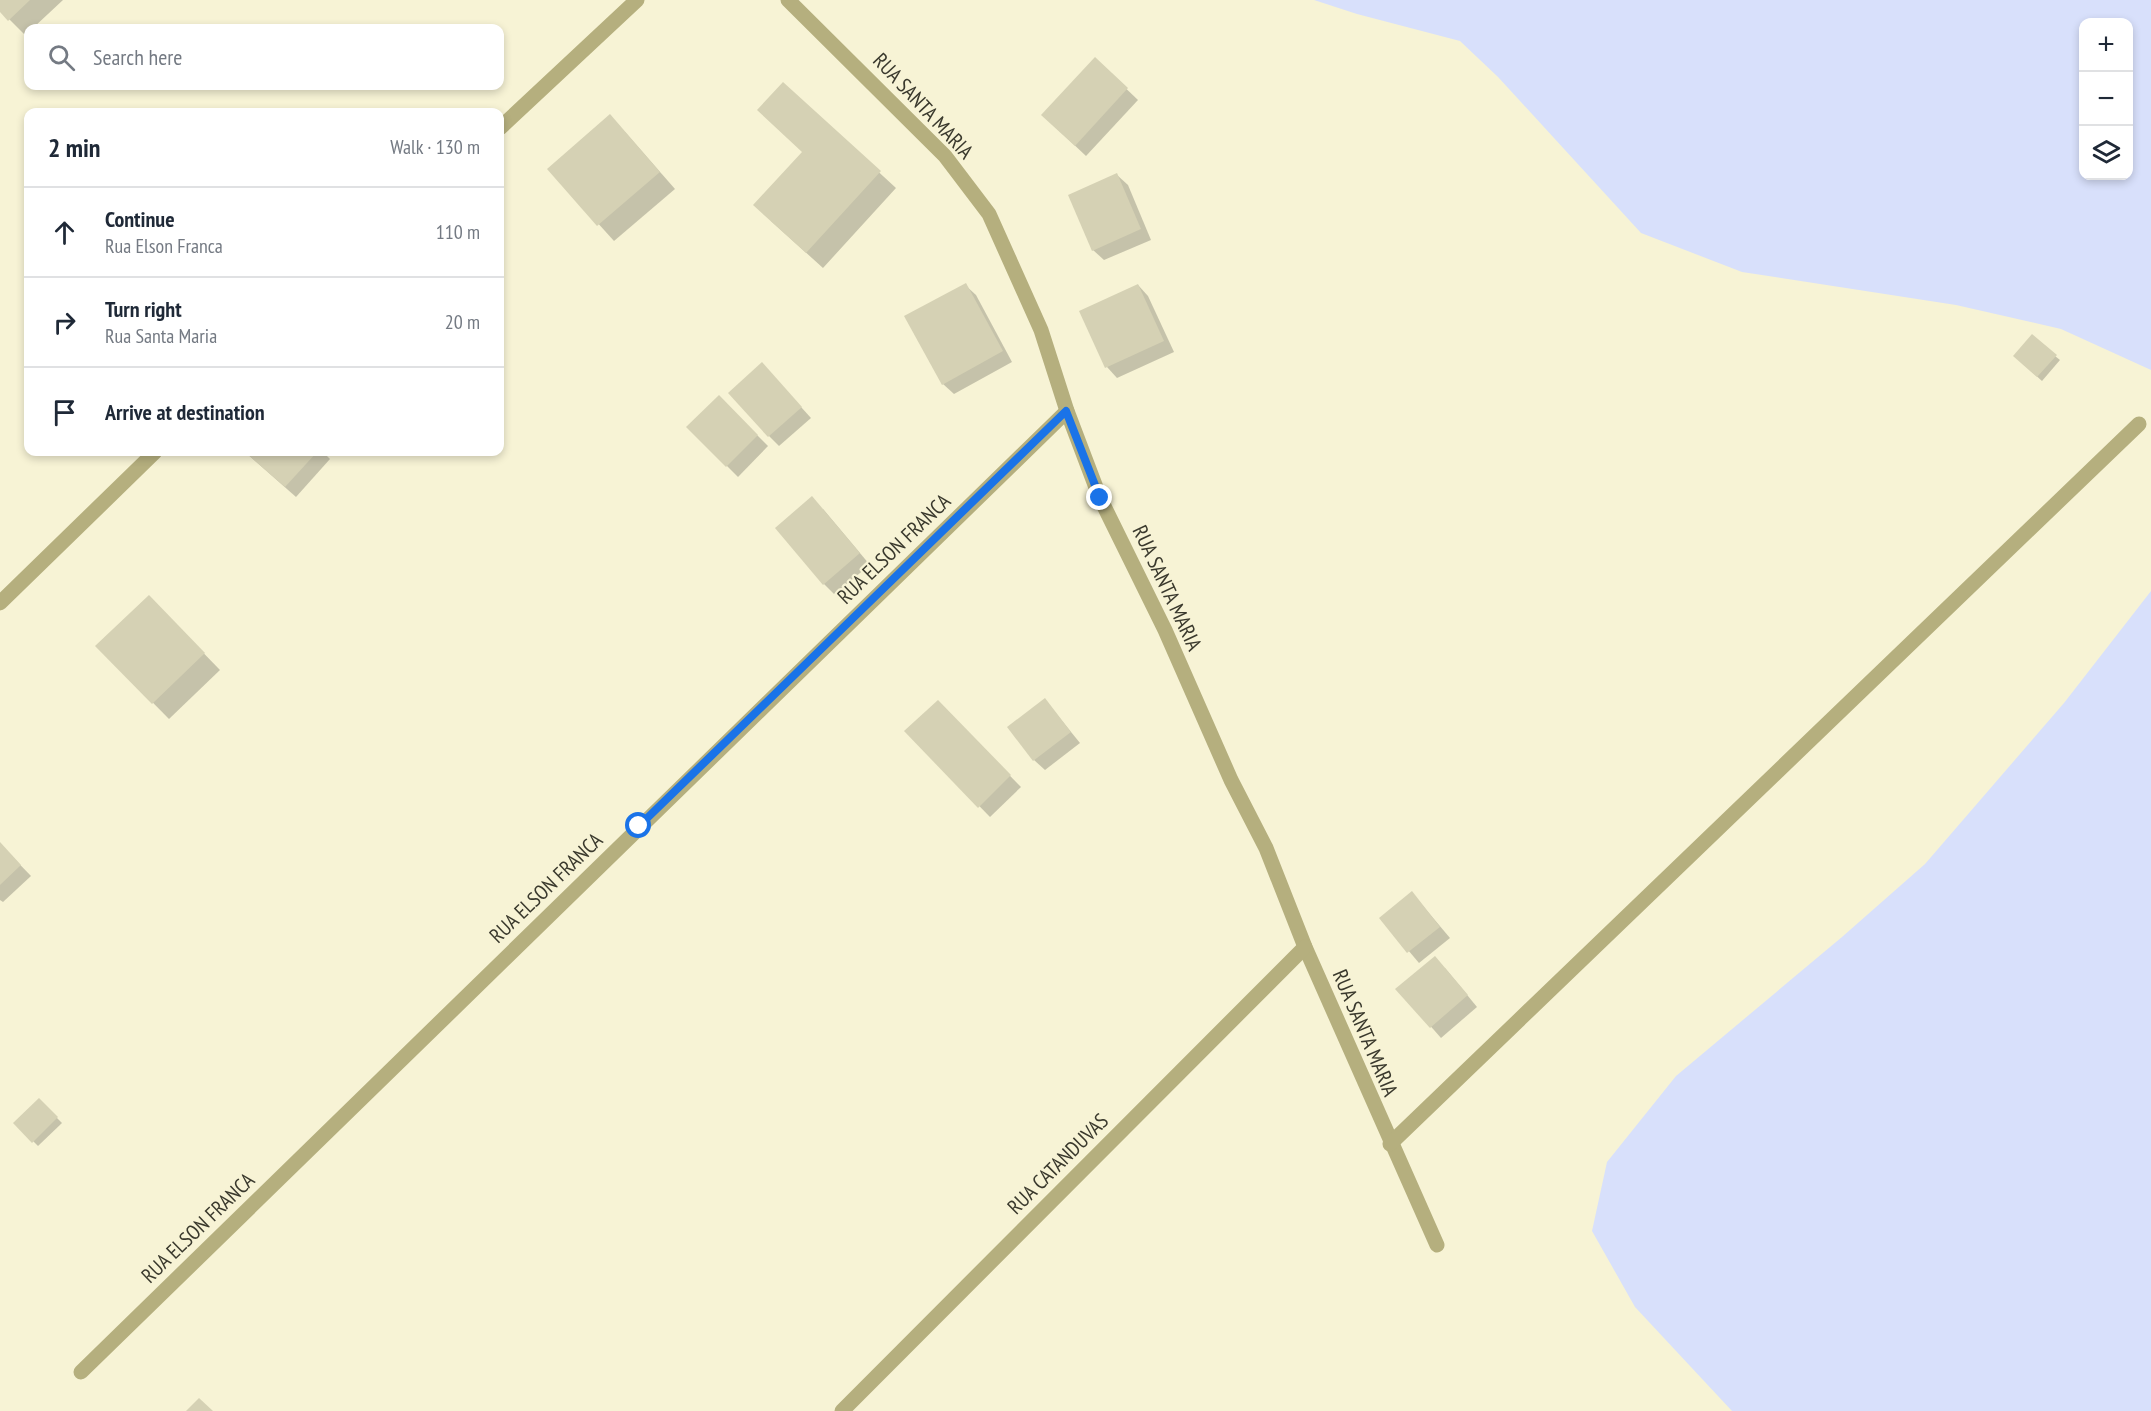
<!DOCTYPE html>
<html lang="en">
<head>
<meta charset="utf-8">
<style>
  :root { --surface:#fff; --page:#f2f2f3; --text:#1f2937; --muted:#747a83; --line:#e0e1e3 }
  body { margin:0; font-family:"PT Sans Narrow",sans-serif; background:var(--page); color:var(--text) }
  .controls { position:absolute; right:18px; top:18px; display:grid; overflow:hidden; border-radius:12px; box-shadow:0 3px 9px #0003 }
  .controls button { width:54px; height:54px; display:grid; place-items:center; padding:0; border:0; border-bottom:2px solid var(--line); background:var(--surface); color:var(--text); font:30px sans-serif }
  .stop { position:absolute; width:18px; height:18px; margin:-14px; border:4px solid #1a73e8; border-radius:50%; background:#fff }
  .stop.end { background:#1a73e8; border-color:#fff; box-shadow:0 2px 6px #0008 }
  .list { margin:0; padding:0; list-style:none }
  h2 { display:flex; justify-content:space-between; align-items:center; height:78px; margin:0; padding:0 24px; font-size:26px }
  h2 small { font-size:20px; font-weight:400; color:var(--muted) }
  .list li { display:grid; grid-template-columns:39px 1fr auto; gap:18px; align-items:center; box-sizing:border-box; height:90px; padding:0 24px; border-top:2px solid var(--line) }
  .list b { display:block; font-size:22px; white-space:nowrap }
  .list p { margin:0; font-size:20px; white-space:nowrap; color:var(--muted) }
  .list em { font-size:20px; font-style:normal; color:var(--muted) }
  .icon { flex:none; width:33px; height:33px; fill:none; stroke:currentColor; stroke-width:2; stroke-linecap:round; stroke-linejoin:round }
  .map { position:relative; flex:none; width:2151px; height:1411px; overflow:hidden }
  .search { position:absolute; background:var(--surface); box-shadow:0 3px 9px #0003; left:24px; top:24px; width:480px; height:66px; display:flex; align-items:center; gap:15px; box-sizing:border-box; padding:0 21px; border-radius:12px; color:var(--muted); font-size:22px }
  .panel { position:absolute; background:var(--surface); box-shadow:0 3px 9px #0003; left:24px; top:108px; width:480px; height:348px; border-radius:12px }
  .map>svg:first-child { display:block }
  .green { fill:#d8e0fb; fill-rule:evenodd }
  .shadow { fill:#0003 }
  .building { fill:#d5d1b4 }
  .lines { fill:none; stroke-linecap:round; stroke-linejoin:round }
  .street { stroke:#b5af7e; stroke-width:15 }
  .route { stroke:#1a73e8; stroke-width:8 }
  .labels { text-anchor:middle; stroke-width:4.5; stroke-linejoin:round; paint-order:stroke }
  .street-label { font-size:21px; fill:#3a392d; stroke:#f7f3d5 }
</style>
</head>
<body>
<div class="map">
<svg width="2151" height="1411" viewBox="0 0 2151 1411">
  <rect width="100%" height="100%" fill="#f7f3d5"/>
  <g class="green">
    <path d="M 1314,0 L 2151,0 L 2151,370 L 2061,329 L 1956,305 L 1742,272 L 1641,233 L 1498,77 L 1460,41 L 1357,14 ZM 2084,22 L 2128,22 L 2128,176 L 2084,176 Z"/>
    <path d="M 2151,591 L 2151,1411 L 1732,1411 L 1635,1307 L 1592,1231 L 1607,1162 L 1676,1076 L 1842,937 L 1925,864 L 2064,703 Z"/>
  </g>
  <g class="shadow">
    <path d="M 0,0 L 63,0 L 33,28 L 28,28 L 28,32 L 25,35 L 0,10 Z"/>
    <path d="M 1095,59 L 1138,100 L 1086,156 L 1053,125 Z"/>
    <path d="M 783,84 L 896,188 L 823,268 L 771,221 L 804,153 Z"/>
    <path d="M 625,132 L 675,189 L 614,241 L 549,169 Z"/>
    <path d="M 1117,175 L 1128,185 L 1151,240 L 1104,260 L 1093,250 Z"/>
    <path d="M 965,285 L 976,295 L 1012,362 L 954,394 L 943,384 Z"/>
    <path d="M 1138,285 L 1148,296 L 1174,352 L 1117,378 L 1107,367 Z"/>
    <path d="M 2055,356 L 2060,360 L 2042,381 L 2020,361 Z"/>
    <path d="M 772,375 L 811,418 L 779,446 L 769,436 Z"/>
    <path d="M 719,397 L 768,446 L 738,477 L 688,427 Z"/>
    <path d="M 245,452 L 323,452 L 330,459 L 296,497 Z"/>
    <path d="M 823,509 L 870,565 L 834,594 L 824,584 Z"/>
    <path d="M 149,597 L 220,670 L 169,719 L 97,646 Z"/>
    <path d="M 1045,700 L 1080,743 L 1045,770 L 1034,760 Z"/>
    <path d="M 938,702 L 1021,787 L 990,817 L 907,732 Z"/>
    <path d="M 0,844 L 31,876 L 3,902 L 0,900 Z"/>
    <path d="M 1412,893 L 1450,938 L 1419,963 L 1381,918 Z"/>
    <path d="M 1445,968 L 1477,1007 L 1441,1038 L 1398,989 Z"/>
    <path d="M 39,1100 L 62,1123 L 38,1146 L 15,1123 Z"/>
  </g>
  <g class="building">
    <path d="M 0,0 L 30,0 L 8,21 L 0,12 Z"/>
    <path d="M 1095,57 L 1128,88 L 1075,146 L 1041,115 Z"/>
    <path d="M 783,82 L 881,171 L 806,253 L 753,205 L 802,152 L 757,110 Z"/>
    <path d="M 610,114 L 660,172 L 597,226 L 547,169 Z"/>
    <path d="M 1117,173 L 1141,229 L 1092,251 L 1068,195 Z"/>
    <path d="M 966,283 L 1003,351 L 942,385 L 904,316 Z"/>
    <path d="M 1138,284 L 1164,341 L 1105,368 L 1079,311 Z"/>
    <path d="M 2032,334 L 2057,355 L 2037,377 L 2013,356 Z"/>
    <path d="M 762,362 L 802,407 L 768,437 L 728,393 Z"/>
    <path d="M 719,395 L 758,435 L 726,467 L 686,427 Z"/>
    <path d="M 245,452 L 317,452 L 285,487 Z"/>
    <path d="M 812,496 L 860,553 L 823,585 L 775,528 Z"/>
    <path d="M 149,595 L 205,653 L 152,704 L 95,646 Z"/>
    <path d="M 1045,698 L 1071,732 L 1033,761 L 1007,727 Z"/>
    <path d="M 938,700 L 1011,775 L 978,808 L 904,731 Z"/>
    <path d="M 0,842 L 21,865 L 0,885 Z"/>
    <path d="M 1412,891 L 1440,927 L 1407,953 L 1379,918 Z"/>
    <path d="M 1435,956 L 1468,995 L 1430,1028 L 1395,989 Z"/>
    <path d="M 39,1098 L 58,1117 L 32,1143 L 13,1123 Z"/>
    <path d="M 199,1398 L 213,1411 L 186,1411 Z"/>
  </g>
  <g class="lines">
    <g class="street">
      <path d="M 788,0 L 945,156 L 989,214 L 1041,330 L 1067,411 L 1100,498 L 1165,630 L 1231,780 L 1266,848 L 1305,947 L 1437,1245"/>
      <path d="M 500,128 L 637,0"/>
      <path d="M 0,603 L 155,452"/>
      <path d="M 1390,1144 L 2139,424"/>
      <path d="M 81,1372 L 1067,411"/>
      <path d="M 842,1411 L 1305,947"/>
    </g>
  </g>
  <g class="lines">
    <path class="route" d="M 639,826 L 1066,411 L 1100,498"/>
  </g>
  <g class="labels">
    <g class="street-label">
      <text transform="translate(923 106) rotate(47)" y="7">RUA SANTA MARIA</text>
      <text transform="translate(894 549) rotate(-44)" y="7">RUA ELSON FRANCA</text>
      <text transform="translate(1167 588) rotate(65)" y="7">RUA SANTA MARIA</text>
      <text transform="translate(546 888) rotate(-44)" y="7">RUA ELSON FRANCA</text>
      <text transform="translate(1365 1033) rotate(67)" y="7">RUA SANTA MARIA</text>
      <text transform="translate(1058 1164) rotate(-45)" y="7">RUA CATANDUVAS</text>
      <text transform="translate(198 1228) rotate(-44)" y="7">RUA ELSON FRANCA</text>
    </g>
  </g>
</svg>
<div class="controls">
<button>+</button>
<button>−</button>
<button><svg class="icon" aria-label="layers" viewBox="0 0 24 24"><path d="M12 4l9 5-9 5-9-5zM3 14l9 5 9-5"/></svg></button>
</div>
<div class="stop" style="left:639px;top:826px"></div>
<div class="stop end" style="left:1100px;top:498px"></div>
<div class="search"><svg class="icon" aria-label="search" viewBox="0 0 24 24"><circle cx="10" cy="10" r="6"/><path d="M15 15l6 6"/></svg>Search here</div>
<section class="panel">
<h2>2 min<small>Walk · 130 m</small></h2>
<ul class="list">
<li><svg class="icon" aria-label="ahead" viewBox="0 0 24 24"><path d="M12 20V5M6 11l6-6 6 6"/></svg><div><b>Continue</b><p>Rua Elson Franca</p></div><em>110 m</em></li>
<li><svg class="icon" aria-label="right" viewBox="0 0 24 24"><path d="M7 20v-9h11M14 6l5 5-5 5"/></svg><div><b>Turn right</b><p>Rua Santa Maria</p></div><em>20 m</em></li>
<li><svg class="icon" aria-label="arrive" viewBox="0 0 24 24"><path d="M6 21V4h12l-3 4 3 4H6"/></svg><div><b>Arrive at destination</b></div></li>
</ul>
</section>
</div>
</body>
</html>
